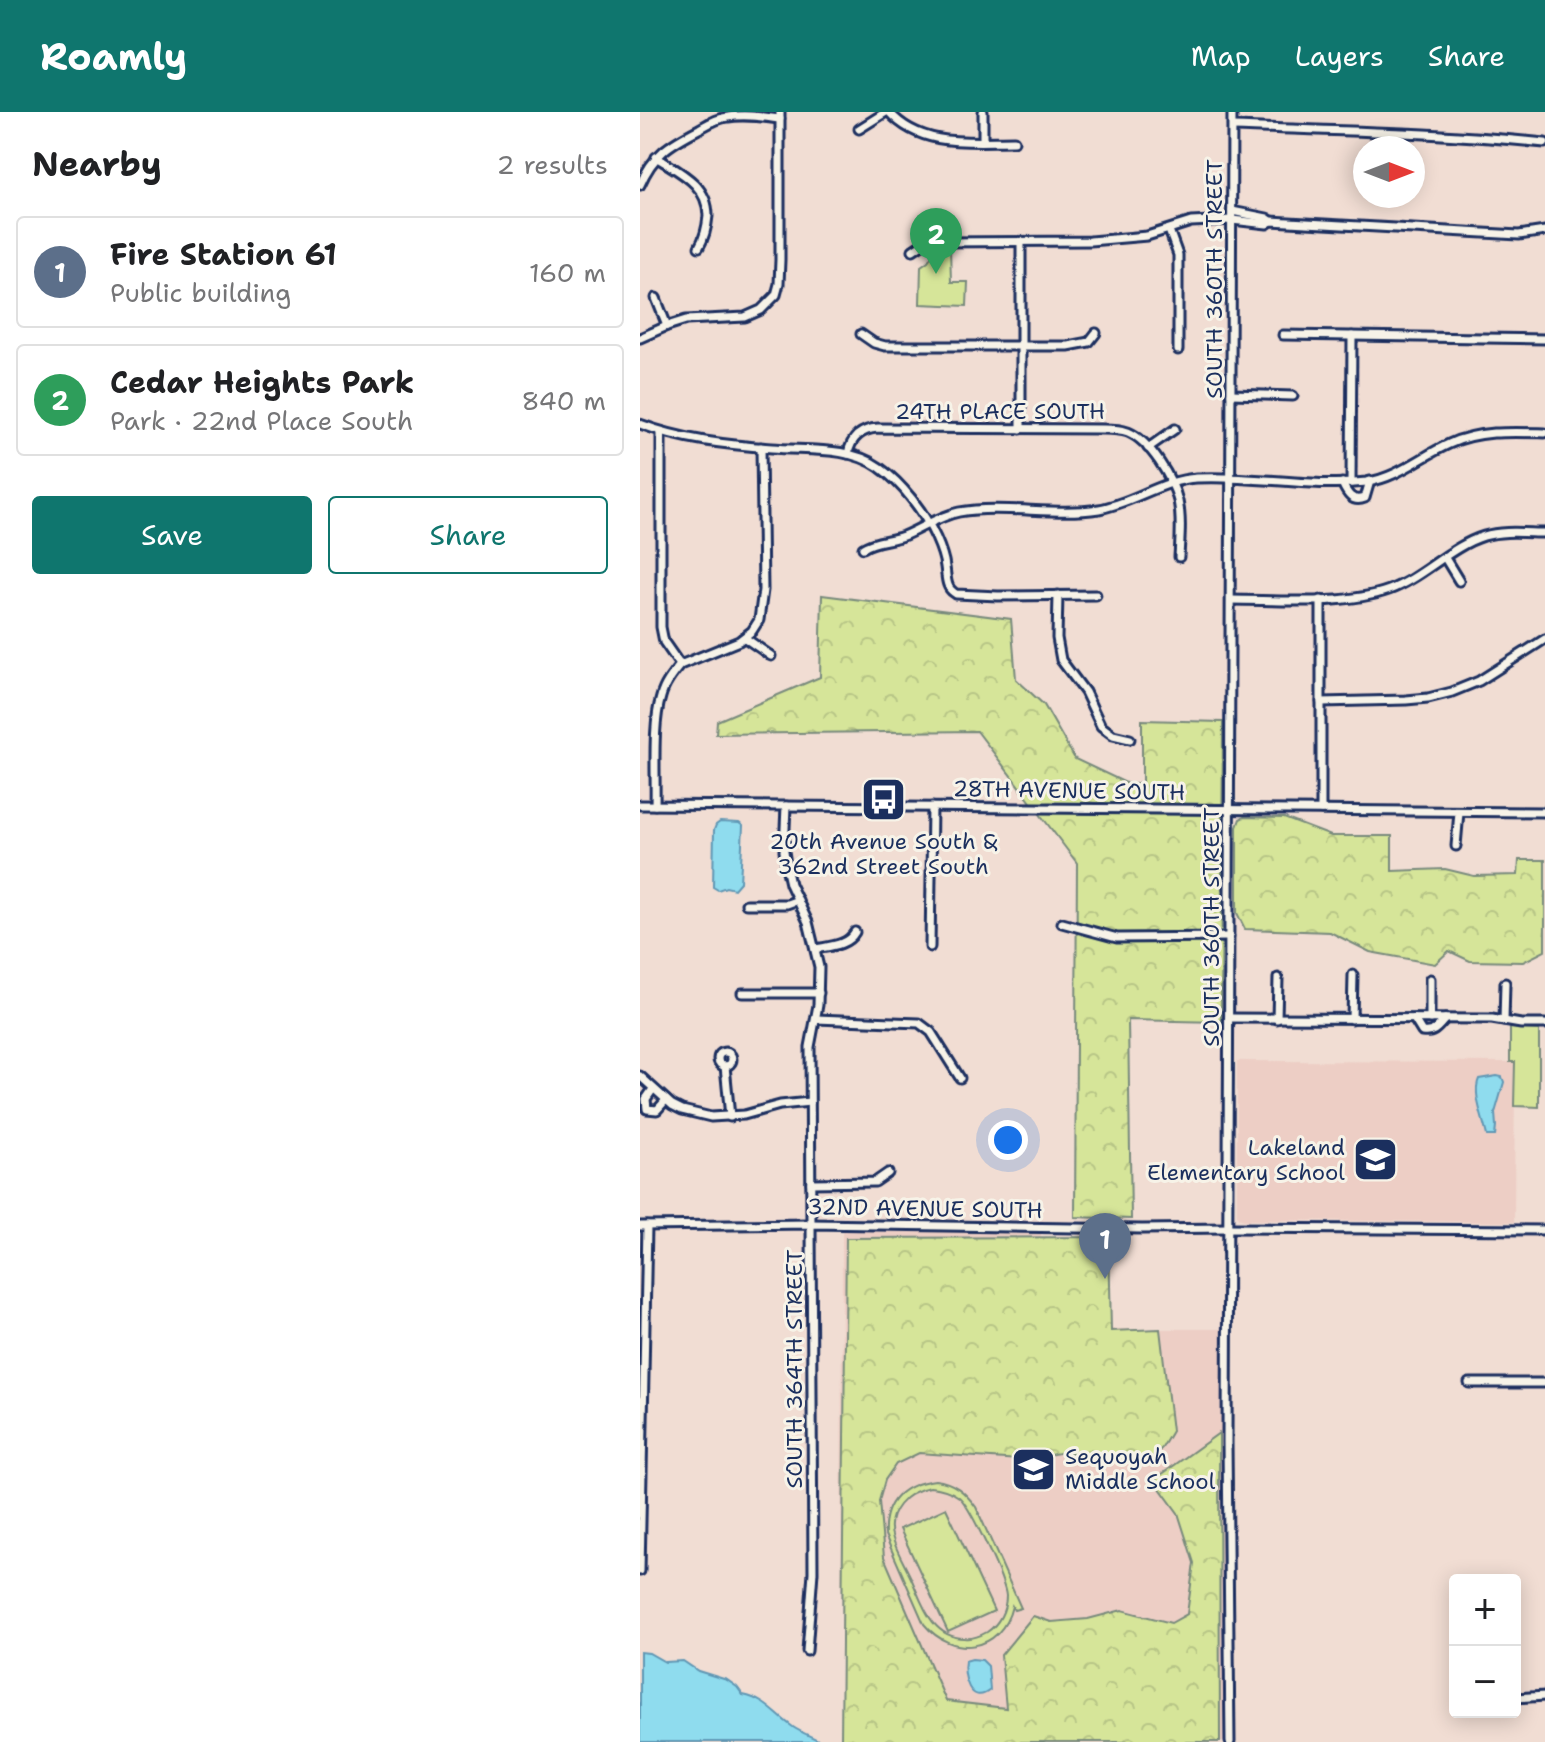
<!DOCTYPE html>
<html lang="en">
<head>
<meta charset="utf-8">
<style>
  :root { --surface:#fff; --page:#f6f6f6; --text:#202124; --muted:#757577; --line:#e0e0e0; --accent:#0f766e }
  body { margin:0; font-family:"Shantell Sans",sans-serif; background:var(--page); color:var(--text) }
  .controls { position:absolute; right:24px; bottom:24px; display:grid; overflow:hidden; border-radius:8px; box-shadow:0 4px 20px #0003 }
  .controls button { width:72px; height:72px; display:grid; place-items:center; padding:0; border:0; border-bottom:2px solid var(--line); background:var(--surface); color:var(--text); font:40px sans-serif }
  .compass { position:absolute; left:713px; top:24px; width:72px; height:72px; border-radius:50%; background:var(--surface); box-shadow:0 4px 20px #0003; rotate:90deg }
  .you { position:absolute; left:368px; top:1028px; width:28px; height:28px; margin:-20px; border:6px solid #fff; border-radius:50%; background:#1a73e8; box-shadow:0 0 0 12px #1a73e833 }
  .badge { display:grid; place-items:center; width:52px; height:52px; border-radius:50%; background:var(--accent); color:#fff; font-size:26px; font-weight:700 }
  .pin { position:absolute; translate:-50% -66px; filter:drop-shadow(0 2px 4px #0008) }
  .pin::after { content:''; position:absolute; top:42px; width:28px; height:24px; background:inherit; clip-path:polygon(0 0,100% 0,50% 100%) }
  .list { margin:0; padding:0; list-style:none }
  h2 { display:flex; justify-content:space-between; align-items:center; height:104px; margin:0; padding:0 32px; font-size:34px }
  h2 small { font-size:26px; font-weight:400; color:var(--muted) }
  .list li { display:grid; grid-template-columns:52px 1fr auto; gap:24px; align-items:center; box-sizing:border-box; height:112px; margin:0 16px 16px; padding:0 16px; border:2px solid var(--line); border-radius:8px }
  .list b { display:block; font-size:30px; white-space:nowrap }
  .list p { margin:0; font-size:26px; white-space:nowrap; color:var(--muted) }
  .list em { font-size:26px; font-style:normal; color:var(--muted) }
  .actions { display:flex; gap:16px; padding:24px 32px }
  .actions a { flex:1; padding:18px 0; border:2px solid var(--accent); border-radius:8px; text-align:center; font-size:28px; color:var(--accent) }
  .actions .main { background:var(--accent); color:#fff }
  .map { position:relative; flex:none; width:905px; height:1630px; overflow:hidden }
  header { display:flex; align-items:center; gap:48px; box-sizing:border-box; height:112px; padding:0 40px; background:var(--accent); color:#fff }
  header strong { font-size:38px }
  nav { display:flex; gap:44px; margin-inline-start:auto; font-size:28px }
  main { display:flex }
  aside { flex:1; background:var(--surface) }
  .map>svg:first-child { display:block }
  .built { fill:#edcec5 }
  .forest { fill:url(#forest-crowns); stroke:#788a7c; stroke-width:2 }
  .green { fill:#d6e599; stroke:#788a7c; stroke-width:2; fill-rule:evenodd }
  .water { fill:#8fdcee; stroke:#6197b4; stroke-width:2 }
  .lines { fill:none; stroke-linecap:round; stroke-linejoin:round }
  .minor-casing { stroke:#1b2f5e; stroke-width:13 }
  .minor { stroke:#f7f3e8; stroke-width:7 }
  .labels { text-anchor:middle; stroke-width:6; stroke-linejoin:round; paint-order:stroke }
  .street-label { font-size:22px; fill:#1b2f5e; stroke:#f7f3e8 }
  .poi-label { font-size:22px; fill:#1b2f5e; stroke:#f7f3e8 }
</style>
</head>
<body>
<header>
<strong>Roamly</strong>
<nav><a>Map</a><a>Layers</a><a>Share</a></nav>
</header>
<main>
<aside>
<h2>Nearby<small>2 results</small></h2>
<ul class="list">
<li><span class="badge" style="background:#5c6f8a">1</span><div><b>Fire Station 61</b><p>Public building</p></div><em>160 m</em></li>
<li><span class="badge" style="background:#2e9e5b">2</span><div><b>Cedar Heights Park</b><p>Park · 22nd Place South</p></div><em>840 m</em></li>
</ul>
<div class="actions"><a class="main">Save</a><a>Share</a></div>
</aside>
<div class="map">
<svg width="905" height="1630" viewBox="0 0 905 1630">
  <defs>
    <pattern id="forest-crowns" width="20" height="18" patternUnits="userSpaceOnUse" patternTransform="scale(2)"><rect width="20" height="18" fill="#d6e599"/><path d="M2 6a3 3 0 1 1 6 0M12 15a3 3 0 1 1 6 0" fill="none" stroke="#b7c586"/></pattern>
  </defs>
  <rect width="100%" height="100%" fill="#f1ddd3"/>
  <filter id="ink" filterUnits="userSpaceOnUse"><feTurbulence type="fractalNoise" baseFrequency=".0125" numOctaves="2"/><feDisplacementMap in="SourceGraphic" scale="16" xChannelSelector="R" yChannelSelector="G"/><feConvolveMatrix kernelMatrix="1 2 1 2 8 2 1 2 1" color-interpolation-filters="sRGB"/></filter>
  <g filter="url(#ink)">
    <g class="built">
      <path d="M 597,949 L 875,950 L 874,1110 L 604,1108 L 598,1106 L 597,1101 Z"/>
      <path d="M 202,1113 L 401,1116 L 401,1217 L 588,1217 L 590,1630 L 201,1630 Z"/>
    </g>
    <g class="forest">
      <path d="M 182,483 L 371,507 L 376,567 L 404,593 L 435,647 L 490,673 L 502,671 L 502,608 L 583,610 L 581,910 L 488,908 L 491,1107 L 435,1105 L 437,751 L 337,619 L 76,622 L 77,609 L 180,565 Z"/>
      <path d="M 604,705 L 644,706 L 691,724 L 752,724 L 752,759 L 805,757 L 834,764 L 878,763 L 879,748 L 905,748 L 905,839 L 883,850 L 830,849 L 809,839 L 795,852 L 730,840 L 690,820 L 605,817 L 597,801 L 597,715 L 600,707 Z"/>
      <path d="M 469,1125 L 471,1219 L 520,1217 L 532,1319 L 522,1336 L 513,1345 L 504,1349 C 493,1345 483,1350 471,1349 C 461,1349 454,1345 445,1343 C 426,1338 411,1341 394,1349 L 279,1341 L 256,1352 L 245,1368 L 239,1389 L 244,1445 L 306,1589 L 366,1596 L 361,1543 L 393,1504 L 411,1510 L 448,1507 L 482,1498 L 531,1511 L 547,1502 L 554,1451 L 538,1401 L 514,1368 L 579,1321 L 580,1630 L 201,1630 L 206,1126 Z"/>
    </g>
    <g class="green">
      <path d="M 297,135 L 310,135 L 311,170 L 328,170 L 327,194 L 280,192 L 281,154 L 288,149 Z"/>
      <path d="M 870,916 L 899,918 L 899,995 L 874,994 L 875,950 L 870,950 Z"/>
      <path d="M 295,1368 C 314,1370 325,1380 336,1395 L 381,1496 L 374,1498 L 372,1494 C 361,1541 312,1546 284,1512 L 245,1423 C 243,1389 263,1372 295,1368 ZM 290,1375 C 301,1376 310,1378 319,1385 C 330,1394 365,1469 366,1484 C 366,1498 359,1512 347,1520 C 340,1524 332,1527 324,1526 C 291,1526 282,1490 271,1466 C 265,1453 257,1440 253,1427 C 244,1401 266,1379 290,1375 Z"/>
      <path d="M 306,1396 L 354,1499 L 308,1520 L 260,1417 Z"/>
    </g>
    <g class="water">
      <path d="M 80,710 L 99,711 L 103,714 L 100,770 L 94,777 L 86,775 L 78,778 L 73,775 L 74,718 L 76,713 Z"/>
      <path d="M 857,964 L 862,965 L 864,970 L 855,1001 L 856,1014 L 855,1024 L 847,1024 C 844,1009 832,981 839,967 Z"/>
      <path d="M 0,1540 L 9,1541 L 25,1550 L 43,1549 L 58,1559 L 87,1568 L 97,1575 L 103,1583 C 127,1588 134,1602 153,1615 C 162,1621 173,1625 182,1630 L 0,1630 Z"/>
      <path d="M 332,1547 L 342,1548 L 348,1554 L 350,1578 C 330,1595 322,1563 325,1549 Z"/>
    </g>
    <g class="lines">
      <defs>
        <g id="minor">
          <path d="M 249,0 C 281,36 330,29 374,29"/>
          <path d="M 343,0 L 343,29"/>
          <path d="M 593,15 C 697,19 801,20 905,31"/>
          <path d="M 219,17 L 246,0"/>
          <path d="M 16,45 C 39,60 68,72 68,104 C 67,115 65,125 59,135"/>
          <path d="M 0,73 C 13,42 30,32 59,17 C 68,12 77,6 88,5 C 105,2 123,5 140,7"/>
          <path d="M 592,99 L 627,106 L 631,109"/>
          <path d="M 529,118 L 538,143 L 538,238"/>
          <path d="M 381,130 L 381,317"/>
          <path d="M 273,138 L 282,132 L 295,130 L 450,129 L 507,124 L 551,110 L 592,108 L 627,112 L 631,109 L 879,123 L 905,119"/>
          <path d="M 16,186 L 27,214"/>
          <path d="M 221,222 L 234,231 L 245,234 L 428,234 L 449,230 L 456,221"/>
          <path d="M 643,223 L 905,227"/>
          <path d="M 0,226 L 27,214 L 46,208 L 105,205 L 121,198 L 136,183 L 139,172 L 140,148 L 140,0"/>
          <path d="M 591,282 L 653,284"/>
          <path d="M 0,312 C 42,328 87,333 132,336 C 167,339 209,334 239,355 C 263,372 284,400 296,426 C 300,435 304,445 305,455 C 306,461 306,468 308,473 C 310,479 312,479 316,482 L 358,484 L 456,483"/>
          <path d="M 508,336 L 535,317"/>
          <path d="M 208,342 C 211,325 222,317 238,316 L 463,317 C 471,317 480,317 488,320 C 510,329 533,367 538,389 C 542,407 540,427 539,445"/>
          <path d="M 711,370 L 712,224"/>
          <path d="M 702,371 C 707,382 712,391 725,386 L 730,369"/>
          <path d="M 223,436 C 235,428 250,429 263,424 C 282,416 299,404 319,400 C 363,392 414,404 459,397 C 493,391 522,368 557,366 C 613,363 670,376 727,370 C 757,366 782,344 809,332 C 839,318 873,320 905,321"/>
          <path d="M 805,446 L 819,469"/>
          <path d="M 418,483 L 417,526 L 421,548 L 445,580 L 461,614 L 473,623 L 490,627"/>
          <path d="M 591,488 C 638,488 704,494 749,478 C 782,466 811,434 844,424 C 863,418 886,421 905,421"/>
          <path d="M 681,488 L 681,698"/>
          <path d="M 105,526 L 131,544"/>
          <path d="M 40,553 L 99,529 L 112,519 L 119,508 L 123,478 L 121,335"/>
          <path d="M 681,590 L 766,588 L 788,586 L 812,580 L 839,569 L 905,527"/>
          <path d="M 0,693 L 905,700"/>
          <path d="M 15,693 C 16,663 12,613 21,585 C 24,573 32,563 40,553 L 24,530 L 21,515 L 21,320"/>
          <path d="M 146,694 L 144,739 L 147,759 L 150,772 L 168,810 L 179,855 L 178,893 L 170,935 L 173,1460 L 167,1539"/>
          <path d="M 816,734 L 819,700"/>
          <path d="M 106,792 L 147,792 L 158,788"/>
          <path d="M 422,811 L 477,826 L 589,825"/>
          <path d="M 290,835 L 292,695"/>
          <path d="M 175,837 C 190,834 207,834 215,820"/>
          <path d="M 102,881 L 179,881"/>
          <path d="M 589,906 L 852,907 L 881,912 L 905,912"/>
          <path d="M 176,907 L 279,911 L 291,920 L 320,966"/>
          <path d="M 637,907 L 638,866"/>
          <path d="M 712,907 L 713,863"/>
          <path d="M 774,907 L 782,920 C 794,922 798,915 805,907"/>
          <path d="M 790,907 L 790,867"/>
          <path d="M 864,909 L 865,871"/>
          <circle cx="85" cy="947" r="7"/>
          <path d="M 85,954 L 90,1005"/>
          <path d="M 0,964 L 32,993 L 42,998 L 71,1005 L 104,1003 L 140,993 L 170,990"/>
          <path d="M 13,977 L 6,987 L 7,997 L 17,998 L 26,988"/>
          <path d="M 171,1071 L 235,1070 L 248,1061"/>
          <path d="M 0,1114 L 171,1112 L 502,1117 L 588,1116 L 905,1118"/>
          <path d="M 829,1271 L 905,1271"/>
          <path d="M 0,1459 L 7,1114"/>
          <path d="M 875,1586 L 905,1584"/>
          <path d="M 590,1630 L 587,1330 L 592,0"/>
        </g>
      </defs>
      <use href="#minor" class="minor-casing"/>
      <use href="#minor" class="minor"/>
    </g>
  </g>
  <defs>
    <symbol id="bus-square" viewBox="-11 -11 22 22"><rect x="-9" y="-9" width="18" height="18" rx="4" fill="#1b2f5e" stroke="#f7f3e8"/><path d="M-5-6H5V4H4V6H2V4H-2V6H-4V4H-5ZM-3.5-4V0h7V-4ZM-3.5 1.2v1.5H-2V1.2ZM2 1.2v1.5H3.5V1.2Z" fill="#fff"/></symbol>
    <symbol id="school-square" viewBox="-11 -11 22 22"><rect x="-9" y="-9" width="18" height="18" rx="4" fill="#1b2f5e" stroke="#f7f3e8"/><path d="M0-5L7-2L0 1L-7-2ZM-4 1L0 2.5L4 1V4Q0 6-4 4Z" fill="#fff"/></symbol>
  </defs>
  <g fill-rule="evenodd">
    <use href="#bus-square" x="218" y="662" width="51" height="51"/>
    <use href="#school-square" x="710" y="1022" width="51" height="51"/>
    <use href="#school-square" x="368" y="1332" width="51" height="51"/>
  </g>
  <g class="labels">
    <g class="street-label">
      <text transform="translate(574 167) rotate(-90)" y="8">SOUTH 360TH STREET</text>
      <text x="360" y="307">24TH PLACE SOUTH</text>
      <text transform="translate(429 678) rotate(1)" y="8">28TH AVENUE SOUTH</text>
      <text transform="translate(571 815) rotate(-90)" y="8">SOUTH 360TH STREET</text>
      <text transform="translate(285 1096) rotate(1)" y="8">32ND AVENUE SOUTH</text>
      <text transform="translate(154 1257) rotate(-90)" y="8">SOUTH 364TH STREET</text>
    </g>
    <g class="poi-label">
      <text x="243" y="737">20th Avenue South &amp;<tspan x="243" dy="25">362nd Street South</tspan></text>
      <text x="705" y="1043" text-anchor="end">Lakeland<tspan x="705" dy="25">Elementary School</tspan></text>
      <text x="425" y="1352" text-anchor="start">Sequoyah<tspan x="425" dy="25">Middle School</tspan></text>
    </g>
  </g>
</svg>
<div class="controls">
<button>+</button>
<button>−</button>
</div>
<svg class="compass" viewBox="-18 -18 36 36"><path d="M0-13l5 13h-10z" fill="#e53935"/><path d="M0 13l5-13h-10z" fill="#757577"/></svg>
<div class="you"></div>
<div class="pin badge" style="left:465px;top:1167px;background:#5c6f8a">1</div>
<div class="pin badge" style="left:296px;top:162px;background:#2e9e5b">2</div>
</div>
</main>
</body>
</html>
